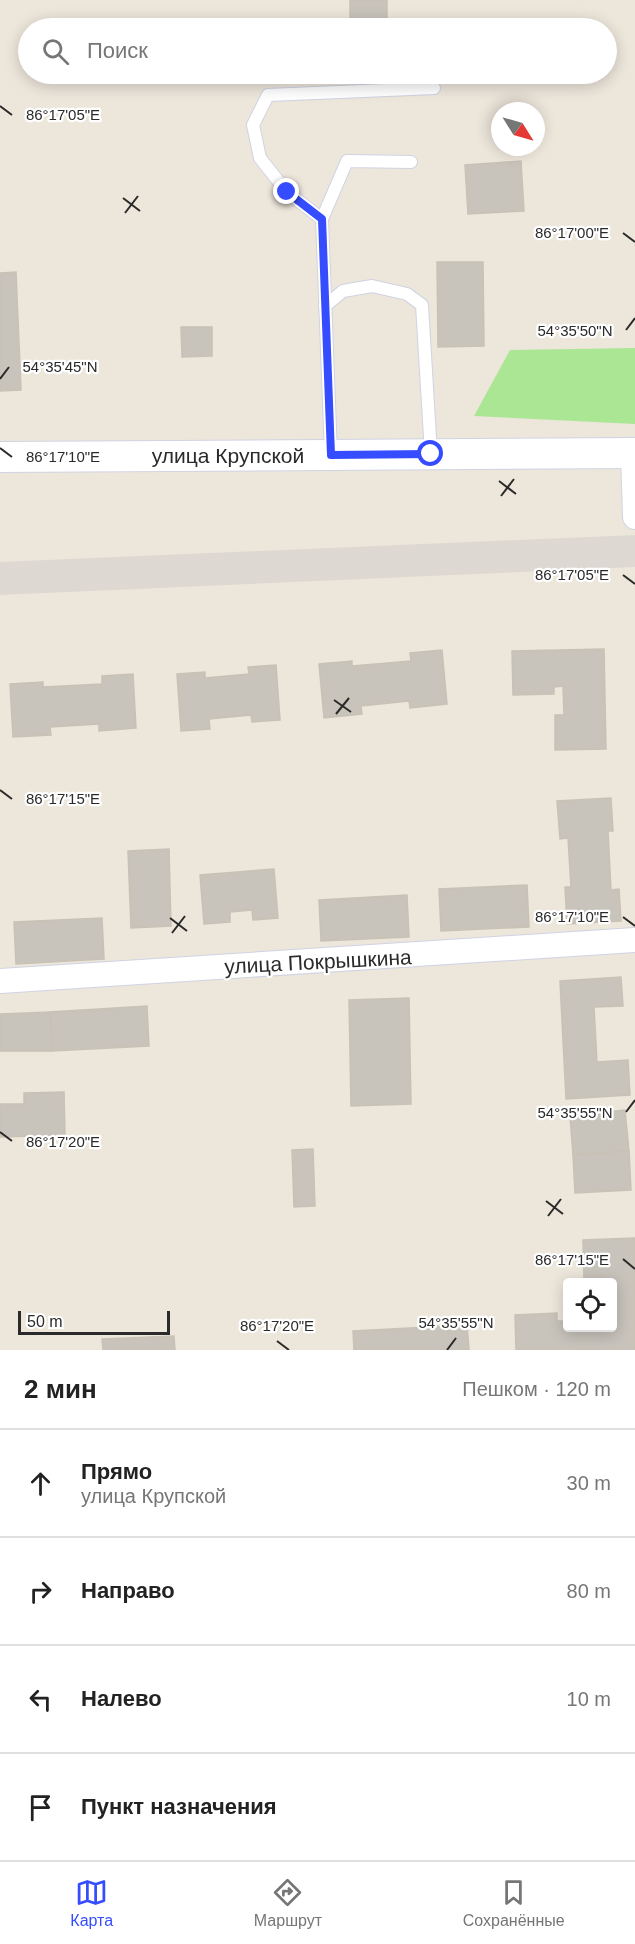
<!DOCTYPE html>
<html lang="ru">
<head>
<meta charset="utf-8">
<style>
  :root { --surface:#fff; --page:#f2f2f2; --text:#222; --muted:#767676; --line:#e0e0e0; --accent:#364dff }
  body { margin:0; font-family:Arial,sans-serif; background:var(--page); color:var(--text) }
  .controls { position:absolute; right:18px; bottom:18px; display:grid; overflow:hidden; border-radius:6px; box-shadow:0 3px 15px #0003 }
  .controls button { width:54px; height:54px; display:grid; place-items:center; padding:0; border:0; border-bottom:2px solid var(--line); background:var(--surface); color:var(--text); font:30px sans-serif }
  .compass { position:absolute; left:491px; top:102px; width:54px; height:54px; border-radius:50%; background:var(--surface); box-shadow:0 3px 15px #0003; rotate:127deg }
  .scale { position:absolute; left:18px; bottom:15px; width:152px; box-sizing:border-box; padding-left:6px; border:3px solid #2a2a2a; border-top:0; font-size:16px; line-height:21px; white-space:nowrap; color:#2a2a2a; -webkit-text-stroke:4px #fff; paint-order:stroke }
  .stop { position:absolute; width:18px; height:18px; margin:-14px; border:4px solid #364dff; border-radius:50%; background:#fff }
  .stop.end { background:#364dff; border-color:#fff; box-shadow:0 2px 6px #0008 }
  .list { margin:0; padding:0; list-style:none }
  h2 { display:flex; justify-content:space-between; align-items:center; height:78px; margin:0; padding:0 24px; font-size:26px }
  h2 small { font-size:20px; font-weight:400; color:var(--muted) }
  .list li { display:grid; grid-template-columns:39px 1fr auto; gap:18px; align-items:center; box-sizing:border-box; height:108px; padding:0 24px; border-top:2px solid var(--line) }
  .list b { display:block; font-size:22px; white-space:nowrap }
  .list p { margin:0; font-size:20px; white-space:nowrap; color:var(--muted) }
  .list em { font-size:20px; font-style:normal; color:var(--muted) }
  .icon { flex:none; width:33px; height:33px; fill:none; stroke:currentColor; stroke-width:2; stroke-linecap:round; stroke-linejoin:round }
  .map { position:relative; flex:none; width:635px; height:1350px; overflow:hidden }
  .search { position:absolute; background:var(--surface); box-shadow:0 3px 15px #0003; left:18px; right:18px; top:18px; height:66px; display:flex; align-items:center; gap:15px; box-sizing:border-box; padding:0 21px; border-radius:33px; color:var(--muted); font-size:22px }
  .sheet { height:510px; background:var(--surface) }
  nav { display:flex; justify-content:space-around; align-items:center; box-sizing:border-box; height:84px; border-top:2px solid var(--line); background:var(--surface); font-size:16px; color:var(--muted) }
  nav a { display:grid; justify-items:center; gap:3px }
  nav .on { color:var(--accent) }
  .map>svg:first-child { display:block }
  .green { fill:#abe695 }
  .plaza { fill:#ddd9d2 }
  .building { fill:#c8c3bb; stroke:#c8c2b5; stroke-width:1.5 }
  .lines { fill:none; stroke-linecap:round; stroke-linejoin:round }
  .service-casing { stroke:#d0d3e3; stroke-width:14 }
  .minor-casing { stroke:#d0d3e3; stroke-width:26 }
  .tertiary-casing { stroke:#d0d3e3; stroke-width:32 }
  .service { stroke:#fff; stroke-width:12 }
  .minor { stroke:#fff; stroke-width:24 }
  .tertiary { stroke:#fff; stroke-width:30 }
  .route { stroke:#364dff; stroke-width:8 }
  .ticks { fill:none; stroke:#2a2a2a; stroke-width:2 }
  .labels { text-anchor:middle; stroke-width:4.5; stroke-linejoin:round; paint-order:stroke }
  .street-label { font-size:21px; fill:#2a2a2a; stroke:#fff }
  .ticks-label { font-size:15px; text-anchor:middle; fill:#2a2a2a; stroke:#fff; stroke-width:4.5; stroke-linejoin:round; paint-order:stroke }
</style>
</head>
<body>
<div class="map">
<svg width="635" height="1350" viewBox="0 0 635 1350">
  <rect width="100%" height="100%" fill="#ede6db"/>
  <path class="green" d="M 635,348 L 635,424 L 474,416 L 510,350 Z"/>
  <path class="plaza" d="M 635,535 L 635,567 L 0,595 L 0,562 Z"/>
  <g class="building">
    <rect x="350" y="0" width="37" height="28"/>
    <path d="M 521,161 L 524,211 L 468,214 L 465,165 Z"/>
    <path d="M 437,262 L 483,262 L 484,346 L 438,347 Z"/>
    <path d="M 16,272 L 21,390 L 0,391 L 0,273 Z"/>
    <path d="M 181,327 L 212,327 L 212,356 L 182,357 Z"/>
    <path d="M 604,649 L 606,749 L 555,750 L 555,715 L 564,715 L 563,686 L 554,687 L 554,694 L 513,695 L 512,651 Z"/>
    <path d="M 442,650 L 447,704 L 410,708 L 409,701 L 361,706 L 362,714 L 324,718 L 319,664 L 352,661 L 352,666 L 411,661 L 410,653 Z"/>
    <path d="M 276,665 L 280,720 L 252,722 L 251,715 L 209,719 L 210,729 L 181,731 L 177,674 L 205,672 L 205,678 L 249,674 L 248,667 Z"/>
    <path d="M 133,674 L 136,728 L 99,731 L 99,724 L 50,727 L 51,735 L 13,737 L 10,684 L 43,682 L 43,687 L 102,684 L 102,676 Z"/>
    <path d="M 611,798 L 613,831 L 608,831 L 611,890 L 619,889 L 621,921 L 567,924 L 565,887 L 571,887 L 568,838 L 560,839 L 557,801 Z"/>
    <path d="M 169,849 L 171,926 L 131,928 L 128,851 Z"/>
    <path d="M 274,869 L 278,918 L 253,920 L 252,910 L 230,912 L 230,922 L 204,924 L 200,875 Z"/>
    <path d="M 527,885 L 529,927 L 441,931 L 439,889 Z"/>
    <path d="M 407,895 L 409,937 L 321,941 L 319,900 Z"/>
    <path d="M 102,918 L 104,959 L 16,964 L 14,922 Z"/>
    <path d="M 621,977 L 623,1006 L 594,1007 L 597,1062 L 628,1060 L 630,1095 L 566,1099 L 560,981 Z"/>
    <path d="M 409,998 L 411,1104 L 351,1106 L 349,1000 Z"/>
    <path d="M 147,1006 L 149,1046 L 52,1051 L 50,1012 Z"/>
    <path d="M 50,1012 L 52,1051 L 0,1051 L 0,1014 Z"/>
    <path d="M 64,1092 L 65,1135 L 0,1137 L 0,1104 L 24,1104 L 24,1093 Z"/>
    <path d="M 625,1110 L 629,1151 L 573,1155 L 570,1116 Z"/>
    <path d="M 313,1149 L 315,1206 L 294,1207 L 292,1150 Z"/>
    <path d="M 629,1151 L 631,1190 L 575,1193 L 573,1155 Z"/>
    <path d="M 635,1238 L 635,1350 L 516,1350 L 515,1315 L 557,1313 L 557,1321 L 568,1321 L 568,1328 L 612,1328 L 612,1282 L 593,1282 L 593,1279 L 584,1280 L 583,1240 Z"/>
    <path d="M 467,1325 L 469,1350 L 354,1350 L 353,1331 Z"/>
    <path d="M 174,1336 L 175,1350 L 103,1350 L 102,1339 Z"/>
  </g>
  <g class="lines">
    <defs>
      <g id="service">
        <path d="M 322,219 L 347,161 L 411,162"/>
        <path d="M 325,306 L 343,291 L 372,286 L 407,294 L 422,305 L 431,454"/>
        <path d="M 331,455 L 322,219 L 287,192 L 260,158 L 253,125 L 268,95 L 434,88"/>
      </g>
      <g id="minor">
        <path d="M 633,453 L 635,517"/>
        <path d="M 0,981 L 635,940"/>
      </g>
      <path id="tertiary" d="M 0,457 L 635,453"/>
    </defs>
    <use href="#service" class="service-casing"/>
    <use href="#minor" class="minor-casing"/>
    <use href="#tertiary" class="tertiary-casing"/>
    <use href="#service" class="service"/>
    <use href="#minor" class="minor"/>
    <use href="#tertiary" class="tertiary"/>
  </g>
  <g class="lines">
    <path class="route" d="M 287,192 L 322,219 L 331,455 L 431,454"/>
  </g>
  <path class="ticks" d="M 0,106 L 12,115M 123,198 L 140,211M 125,213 L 138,196M 623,233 L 635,242M 626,330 L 635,318M 0,379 L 9,367M 0,448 L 12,457M 499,481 L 516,494M 501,496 L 514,479M 623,575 L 635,584M 334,700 L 351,712M 336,714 L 349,698M 0,790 L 12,799M 623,917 L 635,926M 170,918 L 187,931M 172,933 L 185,916M 626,1112 L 635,1100M 0,1132 L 12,1141M 546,1201 L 563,1214M 548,1216 L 561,1199M 623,1259 L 635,1269M 277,1341 L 289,1350M 447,1350 L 456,1338"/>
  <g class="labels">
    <g class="street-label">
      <text x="228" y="463">улица Крупской</text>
      <text transform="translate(318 962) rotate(-3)" y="7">улица Покрышкина</text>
    </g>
  </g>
  <g class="ticks-label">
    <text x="63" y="120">86°17'05"E</text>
    <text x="572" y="238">86°17'00"E</text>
    <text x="575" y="336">54°35'50"N</text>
    <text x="60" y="372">54°35'45"N</text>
    <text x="63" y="462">86°17'10"E</text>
    <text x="572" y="580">86°17'05"E</text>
    <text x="63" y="804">86°17'15"E</text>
    <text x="572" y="922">86°17'10"E</text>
    <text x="575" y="1118">54°35'55"N</text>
    <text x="63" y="1147">86°17'20"E</text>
    <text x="572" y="1265">86°17'15"E</text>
    <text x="456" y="1328">54°35'55"N</text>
    <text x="277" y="1331">86°17'20"E</text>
  </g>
</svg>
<div class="controls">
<button><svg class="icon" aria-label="locate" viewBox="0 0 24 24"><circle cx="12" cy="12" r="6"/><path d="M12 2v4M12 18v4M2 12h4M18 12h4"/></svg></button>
</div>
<svg class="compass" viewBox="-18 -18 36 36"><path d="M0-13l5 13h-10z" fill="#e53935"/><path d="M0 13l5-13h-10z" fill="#767676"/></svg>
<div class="scale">50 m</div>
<div class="stop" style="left:431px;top:454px"></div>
<div class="stop end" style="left:287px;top:192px"></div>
<div class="search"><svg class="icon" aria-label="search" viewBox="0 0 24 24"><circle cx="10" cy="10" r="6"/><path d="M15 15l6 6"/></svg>Поиск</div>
</div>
<section class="sheet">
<h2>2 мин<small>Пешком · 120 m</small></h2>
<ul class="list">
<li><svg class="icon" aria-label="ahead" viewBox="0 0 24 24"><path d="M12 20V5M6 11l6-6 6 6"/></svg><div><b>Прямо</b><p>улица Крупской</p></div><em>30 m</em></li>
<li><svg class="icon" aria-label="right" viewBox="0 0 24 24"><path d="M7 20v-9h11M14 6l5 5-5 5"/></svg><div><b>Направо</b></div><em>80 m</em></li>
<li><svg class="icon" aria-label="left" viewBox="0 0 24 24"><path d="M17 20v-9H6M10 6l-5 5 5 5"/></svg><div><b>Налево</b></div><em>10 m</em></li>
<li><svg class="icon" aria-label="arrive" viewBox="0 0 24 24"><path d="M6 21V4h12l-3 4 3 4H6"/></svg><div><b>Пункт назначения</b></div></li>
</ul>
</section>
<nav>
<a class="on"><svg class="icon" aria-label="map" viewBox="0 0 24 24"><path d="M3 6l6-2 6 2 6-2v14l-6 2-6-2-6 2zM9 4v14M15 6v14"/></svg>Карта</a>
<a><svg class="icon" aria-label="directions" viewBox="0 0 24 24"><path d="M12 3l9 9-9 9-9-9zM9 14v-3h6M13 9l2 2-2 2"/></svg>Маршрут</a>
<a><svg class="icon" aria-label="saved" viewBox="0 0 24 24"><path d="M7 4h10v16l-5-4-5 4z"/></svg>Сохранённые</a>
</nav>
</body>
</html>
